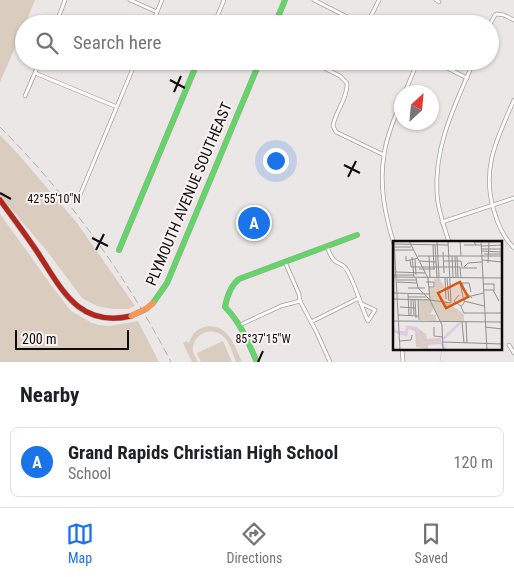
<!DOCTYPE html>
<html lang="en">
<head>
<meta charset="utf-8">
<style>
  :root { --surface:#fff; --page:#f6f6f6; --text:#202124; --muted:#757577; --line:#e0e0e0; --accent:#1a73e8 }
  body { margin:0; font-family:"Roboto Condensed",sans-serif; background:var(--page); color:var(--text) }
  .compass { position:absolute; left:394px; top:85px; width:45px; height:45px; border-radius:50%; background:var(--surface); box-shadow:0 1px 4px #0004; rotate:26deg }
  .scale { position:absolute; left:15px; bottom:12px; width:114px; box-sizing:border-box; padding-left:5px; border:2px solid #0e0c0c; border-top:0; font-size:14px; line-height:18px; white-space:nowrap; color:#0e0c0c; -webkit-text-stroke:4px #faf2f2; paint-order:stroke }
  .you { position:absolute; left:275px; top:160px; width:18px; height:18px; margin:-12px; border:4px solid #fff; border-radius:50%; background:#1a73e8; box-shadow:0 0 0 8px #1a73e833 }
  .badge { display:grid; place-items:center; width:32px; height:32px; border-radius:50%; background:var(--accent); color:#fff; font-size:16px; font-weight:700 }
  .pin { position:absolute; translate:-50% -50%; border:2px solid #fff; box-shadow:0 1px 5px #0006 }
  .list { margin:0; padding:0; list-style:none }
  h2 { display:flex; justify-content:space-between; align-items:center; height:65px; margin:0; padding:0 20px; font-size:21px }
  h2 small { font-size:16px; font-weight:400; color:var(--muted) }
  .list li { display:grid; grid-template-columns:32px 1fr auto; gap:15px; align-items:center; box-sizing:border-box; height:70px; margin:0 10px 10px; padding:0 10px; border:1px solid var(--line); border-radius:8px }
  .list b { display:block; font-size:19px; white-space:nowrap }
  .list p { margin:0; font-size:16px; white-space:nowrap; color:var(--muted) }
  .list em { font-size:16px; font-style:normal; color:var(--muted) }
  .icon { flex:none; width:28px; height:28px; fill:none; stroke:currentColor; stroke-width:2; stroke-linecap:round; stroke-linejoin:round }
  .map { position:relative; flex:none; width:514px; height:362px; overflow:hidden }
  .search { position:absolute; background:var(--surface); box-shadow:0 1px 4px #0004; left:15px; right:15px; top:15px; height:55px; display:flex; align-items:center; gap:12px; box-sizing:border-box; padding:0 18px; border-radius:28px; color:var(--muted); font-size:19px }
  .sheet { height:145px; background:var(--surface) }
  nav { display:flex; justify-content:space-around; align-items:center; box-sizing:border-box; height:70px; border-top:1px solid var(--line); background:var(--surface); font-size:14px; color:var(--muted) }
  nav a { display:grid; justify-items:center; gap:2px }
  nav .on { color:var(--accent) }
  .map>svg:first-child { display:block }
  .green { fill:#dacdc0 }
  .lines { fill:none; stroke-linecap:round; stroke-linejoin:round }
  .stream { stroke:#decae4; stroke-width:1 }
  .street-casing { stroke:#a4a1a1; stroke-width:4.5 }
  .fast-casing { stroke:#a4a1a1; stroke-width:6 }
  .jam-casing { stroke:#a4a1a1; stroke-width:6 }
  .street { stroke:#fcfbfb; stroke-width:3 }
  .fast { stroke:#63d668; stroke-width:5 }
  .jam { stroke:#b3261e; stroke-width:5 }
  .rail { stroke:#b2b1b1; stroke-width:1; stroke-dasharray:8 4; stroke-linecap:butt }
  .slow-bridge-casing { stroke:#a4a1a1; stroke-width:6; stroke-linecap:butt }
  .slow-bridge { stroke:#ff974d; stroke-width:5 }
  .ticks { fill:none; stroke:#0e0c0c; stroke-width:2 }
  .labels { text-anchor:middle; stroke-width:4; stroke-linejoin:round; paint-order:stroke }
  .street-label { font-size:15px; fill:#0e0c0c; stroke:#faf2f2 }
  .inset-river { fill:none; stroke:#decae4; stroke-width:2.5 }
  .inset-road { fill:none; stroke:#938f8f; stroke-width:1 }
  .view { fill:#dd550c; fill-opacity:0.15; stroke:#dd550c; stroke-width:2.5 }
  .inset-edge { fill:none; stroke:#0e0c0c; stroke-width:2.5 }
  .ticks-label { font-size:12px; text-anchor:middle; fill:#0e0c0c; stroke:#faf2f2; stroke-width:4; stroke-linejoin:round; paint-order:stroke }
</style>
</head>
<body>
<div class="map">
<svg width="514" height="362" viewBox="0 0 514 362">
  <rect width="100%" height="100%" fill="#ebe7e7"/>
  <g class="green">
    <path d="M 0,0 L 35,0 L 25,24 L 24,24 L 24,27 L 0,82 Z"/>
    <path d="M 0,135 L 19,155 L 77,223 L 135,306 L 128,309 L 113,309 L 97,306 L 82,298 L 47,251 L 0,196 Z"/>
    <path d="M 0,214 L 51,285 L 71,311 L 92,323 L 99,325 L 110,326 L 138,321 L 159,362 L 0,362 Z"/>
    <path d="M 208,326 C 230,326 234,345 242,362 L 236,362 C 233,354 230,343 224,337 C 212,325 192,334 193,351 C 194,355 196,358 198,362 L 192,362 L 183,343 L 187,341 L 189,343 C 192,333 198,328 208,326 Z"/>
    <path d="M 223,341 L 232,362 L 201,362 L 197,353 Z"/>
  </g>
  <g class="lines">
    <path class="stream" d="M 440,362 L 442,348"/>
    <defs>
      <g id="street">
        <path d="M 130,0 L 157,12"/>
        <path d="M 314,0 L 361,24"/>
        <path d="M 436,0 L 439,2"/>
        <path d="M 56,24 L 65,0"/>
        <path d="M 152,24 L 162,0"/>
        <path d="M 214,24 L 224,0"/>
        <path d="M 367,24 L 379,0"/>
        <path d="M 490,24 L 495,15 L 497,14 L 504,15 L 514,20"/>
        <path d="M 310,61 L 340,76 L 347,83 C 348,98 335,112 333,126 L 336,132 L 384,155"/>
        <path d="M 433,61 L 467,78"/>
        <path d="M 35,73 L 117,107"/>
        <path d="M 405,92 L 418,61"/>
        <path d="M 25,96 L 40,61"/>
        <path d="M 514,100 C 497,139 481,168 494,211 C 498,225 504,238 514,248"/>
        <path d="M 80,195 L 136,61"/>
        <path d="M 442,222 L 514,198"/>
        <path d="M 449,242 C 444,226 438,211 437,194 C 434,145 455,105 474,61"/>
        <path d="M 394,244 C 385,215 379,186 384,155 C 386,138 395,116 402,100"/>
        <path d="M 327,247 C 329,251 331,258 335,261 C 340,265 343,263 347,270 C 356,286 360,304 368,321 L 375,310 L 360,303"/>
        <path d="M 285,262 L 299,294 L 300,301 L 317,333 L 330,362"/>
        <path d="M 311,322 L 359,298"/>
        <path d="M 240,325 L 281,306 L 300,301"/>
        <path d="M 509,345 L 514,353"/>
        <path d="M 402,348 L 403,362"/>
      </g>
      <g id="fast">
        <path d="M 275,24 L 285,0"/>
        <path d="M 119,250 L 198,61"/>
        <path d="M 153,303 L 167,283 L 260,61"/>
        <path d="M 257,362 C 248,342 241,323 225,307 C 227,296 230,286 239,279 L 357,235"/>
      </g>
      <path id="jam" d="M 0,200 C 13,218 26,235 38,253 C 62,290 79,328 131,316"/>
    </defs>
    <use href="#street" class="street-casing"/>
    <use href="#fast" class="fast-casing"/>
    <use href="#jam" class="jam-casing"/>
    <use href="#street" class="street"/>
    <use href="#fast" class="fast"/>
    <use href="#jam" class="jam"/>
    <path class="rail" d="M 0,127 C 68,195 127,277 171,362"/>
    <defs>
      <path id="slow-bridge" d="M 131,316 L 146,309 L 153,303"/>
    </defs>
    <use href="#slow-bridge" class="slow-bridge-casing"/>
    <use href="#slow-bridge" class="slow-bridge"/>
  </g>
  <path class="ticks" d="M 170,80 L 185,88M 174,92 L 181,76M 344,165 L 360,173M 348,177 L 356,161M 0,193 L 11,199M 92,238 L 108,246M 96,250 L 104,234M 258,362 L 263,351"/>
  <g class="labels">
    <g class="street-label">
      <text transform="translate(189 194) rotate(-67)" y="5">PLYMOUTH AVENUE SOUTHEAST</text>
    </g>
  </g>
  <g transform="translate(393 241)">
    <rect width="109" height="109" fill="#ebe7e7"/>
    <path d="M 46,37 L 52,47 L 47,48 L 47,57 L 71,73 L 71,80 L 48,80 L 41,67 L 37,73 L 43,74 L 43,80 L 27,79 L 26,59 L 37,58 L 36,47 L 42,47 L 41,38 ZM 0,83 L 1,89 L 14,91 L 14,86 L 23,86 L 33,93 L 34,98 L 48,97 L 49,103 L 35,104 L 35,108 L 23,106 L 22,90 L 15,88 L 15,93 L 13,95 L 0,91 Z" fill="#dacdc0"/>
    <path class="inset-river" d="M 0,85 L 1,90 L 13,94 L 14,86 L 23,87 L 30,102 L 47,100 L 53,109M 50,98 L 67,82"/>
    <path class="inset-road" d="M 1,0 L 7,109M 16,0 L 35,37 L 37,59 L 49,84 L 50,109M 44,0 L 46,36M 67,0 L 68,15M 88,0 L 94,109M 1,3 L 55,4M 40,4 L 41,28M 42,4 L 44,36M 71,4 L 88,4M 83,4 L 81,1 L 109,1M 88,5 L 109,4M 1,6 L 18,6M 88,8 L 109,8M 1,9 L 21,9M 88,10 L 109,11M 50,11 L 51,32M 91,13 L 109,13M 13,15 L 13,20 L 25,17M 25,15 L 109,15M 36,15 L 37,36M 59,15 L 60,36M 62,15 L 63,36M 64,15 L 65,36M 19,16 L 21,36M 22,18 L 23,34M 17,19 L 18,26 L 67,26 L 68,37M 89,19 L 109,21M 27,20 L 43,21M 51,20 L 68,20 L 69,26M 95,22 L 96,1M 71,26 L 75,22 L 89,21M 68,27 L 84,27M 26,28 L 42,28M 3,31 L 32,32M 0,34 L 21,34M 0,36 L 109,37M 23,37 L 25,47 L 36,58M 52,37 L 53,58M 54,37 L 56,60M 4,39 L 24,39M 4,41 L 24,42M 33,41 L 41,41 L 41,46 L 36,46M 69,42 L 70,49 L 79,57M 90,43 L 101,43 L 101,50M 15,47 L 32,47M 91,49 L 100,49 L 106,60M 78,51 L 76,42 L 67,42 L 71,60 L 91,65M 0,52 L 36,53M 15,53 L 16,75M 66,54 L 61,60 L 68,65M 15,56 L 33,56M 74,56 L 91,52M 0,58 L 37,59M 18,58 L 18,74M 20,58 L 21,74M 22,58 L 23,77M 25,58 L 26,79M 37,59 L 58,62 L 55,0M 72,60 L 68,66 L 71,72 L 109,72M 7,66 L 23,67M 5,74 L 26,75M 0,80 L 109,81M 69,81 L 71,102M 73,81 L 74,102M 41,86 L 41,95 L 50,96M 92,86 L 109,88M 7,100 L 18,99 L 19,94M 50,101 L 109,103"/>
    <path class="view" d="M 67,41 L 75,56 L 53,67 L 45,52 Z"/>
    <rect width="109" height="109" class="inset-edge"/>
  </g>
  <g class="ticks-label">
    <text x="54" y="203">42°55'10"N</text>
    <text x="263" y="343">85°37'15"W</text>
  </g>
</svg>
<svg class="compass" viewBox="-18 -18 36 36"><path d="M0-13l5 13h-10z" fill="#e53935"/><path d="M0 13l5-13h-10z" fill="#757577"/></svg>
<div class="scale">200 m</div>
<div class="you"></div>
<div class="pin badge" style="left:254px;top:223px">A</div>
<div class="search"><svg class="icon" aria-label="search" viewBox="0 0 24 24"><circle cx="10" cy="10" r="6"/><path d="M15 15l6 6"/></svg>Search here</div>
</div>
<section class="sheet">
<h2>Nearby<small></small></h2>
<ul class="list">
<li><span class="badge">A</span><div><b>Grand Rapids Christian High School</b><p>School</p></div><em>120 m</em></li>
</ul>
</section>
<nav>
<a class="on"><svg class="icon" aria-label="map" viewBox="0 0 24 24"><path d="M3 6l6-2 6 2 6-2v14l-6 2-6-2-6 2zM9 4v14M15 6v14"/></svg>Map</a>
<a><svg class="icon" aria-label="directions" viewBox="0 0 24 24"><path d="M12 3l9 9-9 9-9-9zM9 14v-3h6M13 9l2 2-2 2"/></svg>Directions</a>
<a><svg class="icon" aria-label="saved" viewBox="0 0 24 24"><path d="M7 4h10v16l-5-4-5 4z"/></svg>Saved</a>
</nav>
</body>
</html>
